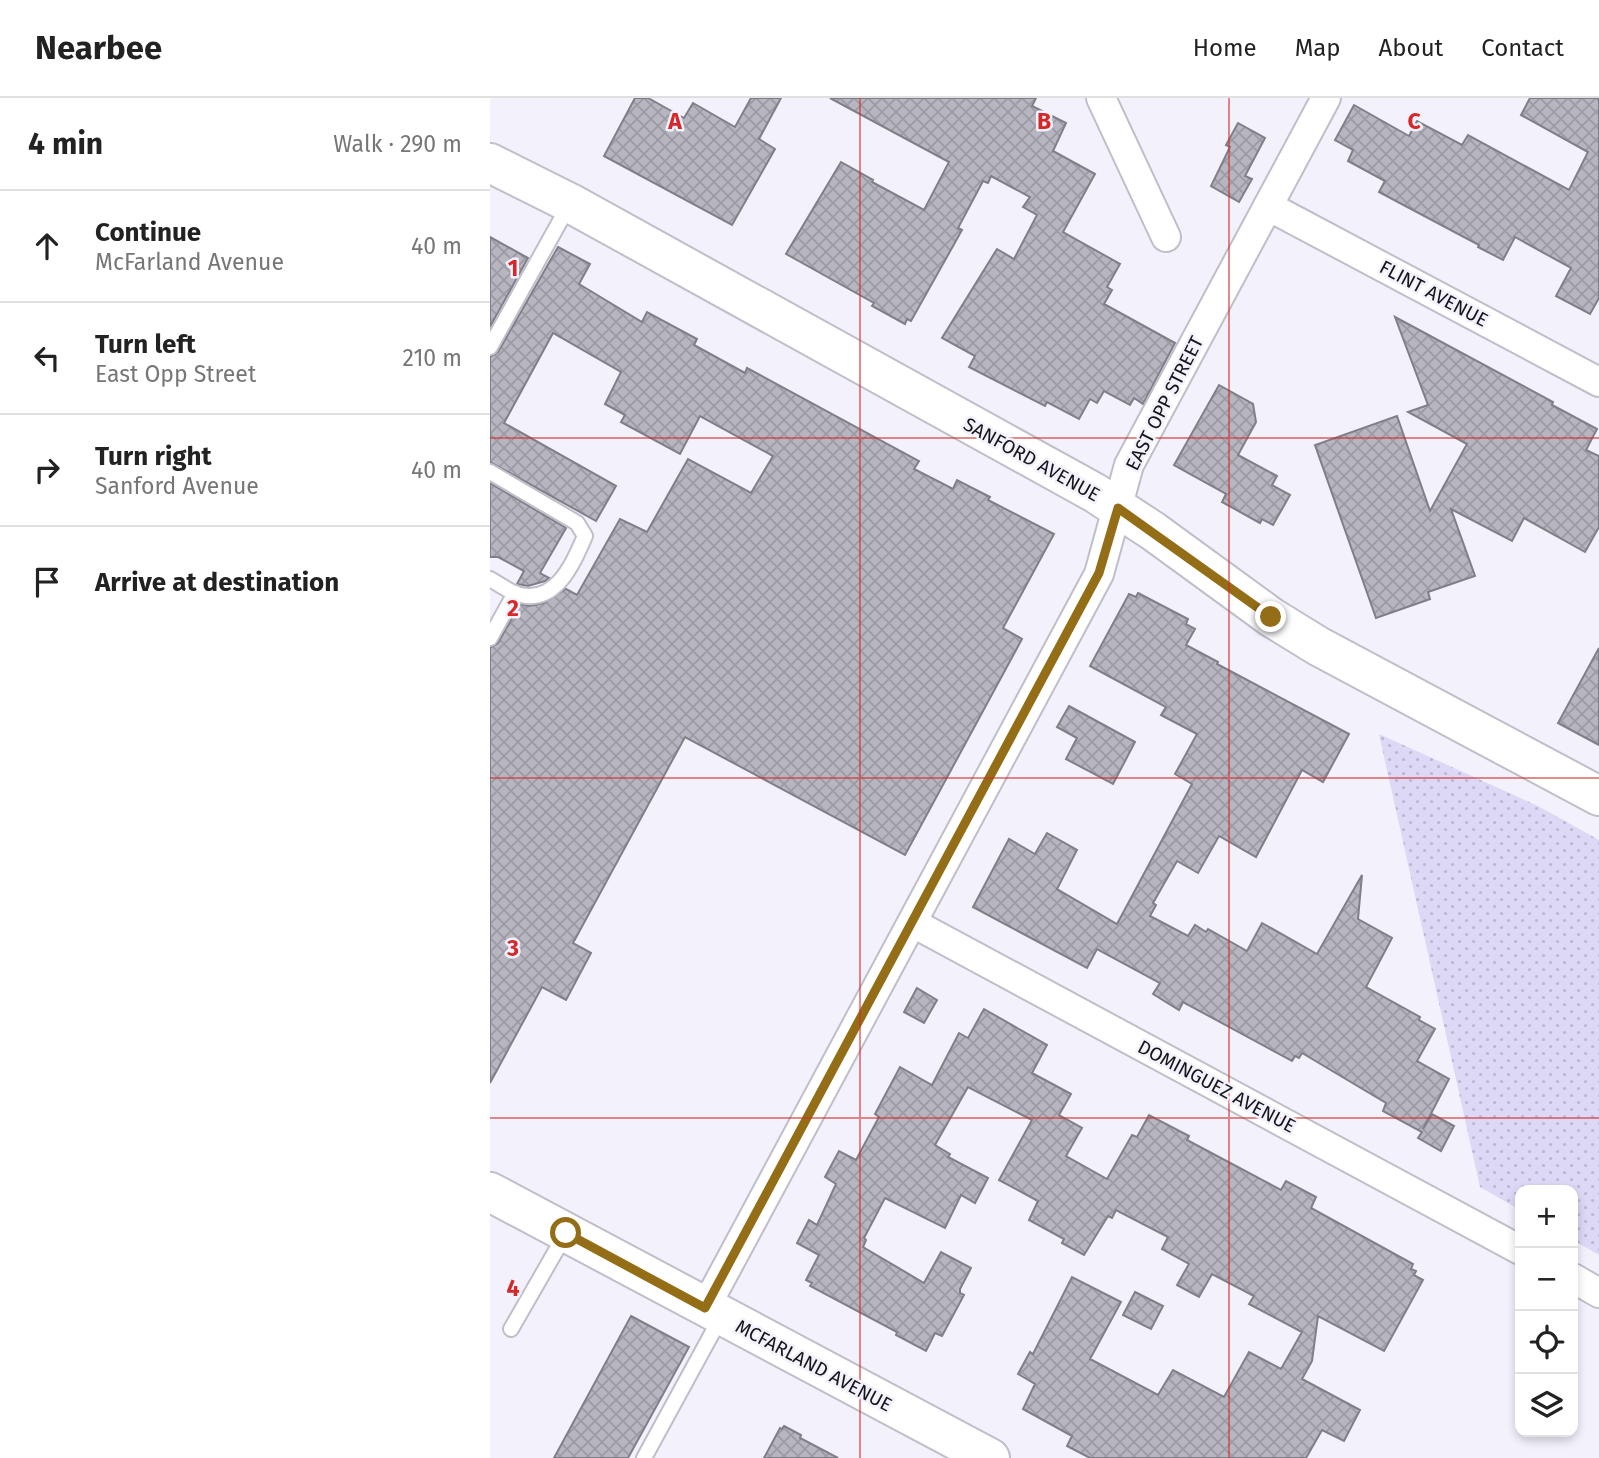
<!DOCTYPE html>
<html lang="en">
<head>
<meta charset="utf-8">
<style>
  :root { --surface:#fff; --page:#f2f2f2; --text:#222; --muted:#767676; --line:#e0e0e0 }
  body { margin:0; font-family:"Fira Sans",sans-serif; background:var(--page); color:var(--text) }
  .controls { position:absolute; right:21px; bottom:21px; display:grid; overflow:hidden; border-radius:14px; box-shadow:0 4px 10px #0003 }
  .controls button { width:63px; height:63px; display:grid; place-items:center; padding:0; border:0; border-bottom:2px solid var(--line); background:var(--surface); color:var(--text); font:35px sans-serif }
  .stop { position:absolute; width:21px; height:21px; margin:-16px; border:5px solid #946e16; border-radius:50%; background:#fff }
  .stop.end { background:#946e16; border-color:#fff; box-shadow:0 2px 7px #0008 }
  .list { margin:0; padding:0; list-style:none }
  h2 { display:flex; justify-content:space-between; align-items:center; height:91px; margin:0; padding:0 28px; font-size:30px }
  h2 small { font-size:23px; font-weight:400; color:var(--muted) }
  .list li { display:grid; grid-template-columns:46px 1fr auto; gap:21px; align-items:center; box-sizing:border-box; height:112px; padding:0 28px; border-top:2px solid var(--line) }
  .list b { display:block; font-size:26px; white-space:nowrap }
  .list p { margin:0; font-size:23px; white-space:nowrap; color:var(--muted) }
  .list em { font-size:23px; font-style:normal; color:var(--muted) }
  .icon { flex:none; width:38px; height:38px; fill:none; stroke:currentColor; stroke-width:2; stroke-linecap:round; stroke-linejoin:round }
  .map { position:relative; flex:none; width:1109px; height:1360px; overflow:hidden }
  header { display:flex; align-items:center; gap:42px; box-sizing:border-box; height:98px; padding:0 35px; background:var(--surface); border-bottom:2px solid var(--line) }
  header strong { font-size:33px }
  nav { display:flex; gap:38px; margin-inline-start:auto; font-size:24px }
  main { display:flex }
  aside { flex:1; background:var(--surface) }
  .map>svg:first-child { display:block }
  .grass { fill:url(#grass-dots) }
  .building { fill:url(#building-cross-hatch); stroke:#807f89; stroke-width:2 }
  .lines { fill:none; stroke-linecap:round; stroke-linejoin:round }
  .lane-casing { stroke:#bfbec9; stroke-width:18 }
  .street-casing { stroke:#bfbec9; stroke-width:32 }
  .secondary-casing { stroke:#bfbec9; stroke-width:42 }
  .lane { stroke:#fff; stroke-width:14 }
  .street { stroke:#fff; stroke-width:28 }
  .secondary { stroke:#fff; stroke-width:38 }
  .route { stroke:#946e16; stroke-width:9 }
  .grid { fill:none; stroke:#d62828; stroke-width:2; stroke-opacity:0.55 }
  .labels { text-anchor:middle; stroke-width:5; stroke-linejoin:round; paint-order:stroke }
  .street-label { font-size:19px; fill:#161519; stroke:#f2f1fc }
  .grid-label { font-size:23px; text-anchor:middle; font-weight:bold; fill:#d62828; stroke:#f2f1fc; stroke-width:5; stroke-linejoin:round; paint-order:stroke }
</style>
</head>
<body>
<header>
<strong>Nearbee</strong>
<nav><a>Home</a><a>Map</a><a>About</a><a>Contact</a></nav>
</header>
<main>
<aside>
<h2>4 min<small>Walk · 290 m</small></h2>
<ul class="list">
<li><svg class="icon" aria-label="ahead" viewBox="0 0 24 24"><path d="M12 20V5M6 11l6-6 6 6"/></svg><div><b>Continue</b><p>McFarland Avenue</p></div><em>40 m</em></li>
<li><svg class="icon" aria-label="left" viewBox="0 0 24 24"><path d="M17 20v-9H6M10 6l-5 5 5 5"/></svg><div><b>Turn left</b><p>East Opp Street</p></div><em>210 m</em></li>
<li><svg class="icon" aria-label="right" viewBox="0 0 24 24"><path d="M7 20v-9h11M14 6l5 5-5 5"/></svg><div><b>Turn right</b><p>Sanford Avenue</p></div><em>40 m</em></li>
<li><svg class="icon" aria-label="arrive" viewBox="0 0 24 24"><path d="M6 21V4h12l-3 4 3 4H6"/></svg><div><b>Arrive at destination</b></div></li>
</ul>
</aside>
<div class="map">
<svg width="1109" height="1360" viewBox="0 0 1109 1360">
  <defs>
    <pattern id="grass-dots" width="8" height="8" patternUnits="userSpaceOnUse" patternTransform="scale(1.75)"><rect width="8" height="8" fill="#dcd8f5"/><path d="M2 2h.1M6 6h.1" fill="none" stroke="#bcb8d1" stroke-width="1.8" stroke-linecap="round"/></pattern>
    <pattern id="building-cross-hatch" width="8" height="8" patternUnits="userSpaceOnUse" patternTransform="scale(1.75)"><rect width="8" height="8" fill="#b6b5c0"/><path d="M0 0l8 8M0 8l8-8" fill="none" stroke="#9c9ba4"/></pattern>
  </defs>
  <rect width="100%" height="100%" fill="#f2f1fc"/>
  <path class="grass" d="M 889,636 L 1048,708 L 1109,742 L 1109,1157 L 1083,1142 L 1083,1092 L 1030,1092 L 1030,1112 L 990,1089 Z"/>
  <g class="building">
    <path d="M 145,0 L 158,0 L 194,20 L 203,5 L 245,29 L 261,0 L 291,0 L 269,41 L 285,51 L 242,127 L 114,58 Z"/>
    <path d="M 340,0 L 546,0 L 542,8 L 576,25 L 563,53 L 605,76 L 573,134 L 630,166 L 617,189 L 622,192 L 614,206 L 685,245 L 653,306 L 644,300 L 640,307 L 614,293 L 607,305 L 600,301 L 589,321 L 557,304 L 555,308 L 479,269 L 485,258 L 452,240 L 507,151 L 524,161 L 547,117 L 533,109 L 540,99 L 501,78 L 498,85 L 493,83 L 468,130 L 472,132 L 421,223 L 417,221 L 415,226 L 382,208 L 384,205 L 296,156 L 351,64 L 383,82 L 382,84 L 434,112 L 459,64 Z"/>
    <path d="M 1040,0 L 1109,0 L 1109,200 L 1100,216 L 1066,198 L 1081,170 L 1025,139 L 1013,162 L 988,149 L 989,147 L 889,94 L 895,83 L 858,63 L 863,52 L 845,42 L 864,7 L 919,38 L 927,23 L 972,47 L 978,37 L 1079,92 L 1098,54 L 1031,17 Z"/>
    <path d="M 748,25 L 775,40 L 755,78 L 762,81 L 749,104 L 721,88 L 740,49 L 736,47 Z"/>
    <path d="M 0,139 L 38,160 L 0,229 Z"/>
    <path d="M 68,149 L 100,166 L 89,186 L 152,224 L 157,214 L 207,241 L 204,247 L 255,275 L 257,270 L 429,363 L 424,371 L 463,391 L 467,382 L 500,399 L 498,402 L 564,436 L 513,530 L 532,541 L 415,757 L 195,639 L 83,845 L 101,855 L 76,902 L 52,889 L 0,985 L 0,550 L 8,545 L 30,506 L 39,508 L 54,505 L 76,491 L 87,497 L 130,421 L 157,434 L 198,361 L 261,395 L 283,358 L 210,318 L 190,356 L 131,324 L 135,317 L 115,306 L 131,274 L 63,235 L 14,325 L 126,388 L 106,423 L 0,364 L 0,259 L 8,254 Z"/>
    <path d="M 905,219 L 1063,304 L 1062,307 L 1107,331 L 1096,352 L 1109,358 L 1109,429 L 1095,454 L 1034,420 L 1022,443 L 961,411 L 985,478 L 938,494 L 940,501 L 886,520 L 825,347 L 907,318 L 940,413 L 977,346 L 918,314 L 938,307 Z"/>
    <path d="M 729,287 L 763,306 L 766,324 L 748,357 L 787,378 L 782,387 L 800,397 L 783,427 L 772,421 L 770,425 L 732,404 L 736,396 L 684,367 Z"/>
    <path d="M 0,385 L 76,430 L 50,475 L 59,480 L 55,483 L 38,488 L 27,486 L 34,473 L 8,459 L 0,459 Z"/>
    <path d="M 648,495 L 698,521 L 696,526 L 705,531 L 696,547 L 728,564 L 727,566 L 859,636 L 833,684 L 812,672 L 766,759 L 729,738 L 708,775 L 687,763 L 663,805 L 666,807 L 660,818 L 698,838 L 705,827 L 716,834 L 718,831 L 757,853 L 772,825 L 827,856 L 872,777 L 868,821 L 902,840 L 876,889 L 930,919 L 929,922 L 945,931 L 927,963 L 959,981 L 933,1031 L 942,1016 L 964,1028 L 951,1053 L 928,1040 L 932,1034 L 893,1013 L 896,1005 L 812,955 L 809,960 L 805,958 L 802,963 L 693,904 L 689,912 L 663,896 L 670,885 L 607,851 L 597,870 L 483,809 L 519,741 L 545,756 L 557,735 L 587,752 L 567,791 L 627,826 L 702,686 L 685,676 L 707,636 L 671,617 L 676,609 L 600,568 L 639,496 L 646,499 Z"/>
    <path d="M 1109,550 L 1109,647 L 1068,625 Z"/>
    <path d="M 579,608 L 645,644 L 623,686 L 576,661 L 587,640 L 567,629 Z"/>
    <path d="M 427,890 L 447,902 L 434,925 L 414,914 Z"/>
    <path d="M 494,911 L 557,947 L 542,975 L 581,996 L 569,1017 L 592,1030 L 576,1058 L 617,1081 L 642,1037 L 647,1039 L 659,1017 L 699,1038 L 697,1042 L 791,1092 L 796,1083 L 826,1099 L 821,1110 L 923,1166 L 921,1171 L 926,1173 L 924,1177 L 933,1182 L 894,1253 L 828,1218 L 822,1263 L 812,1281 L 870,1312 L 854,1343 L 832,1332 L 816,1360 L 600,1360 L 577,1348 L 582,1338 L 533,1311 L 545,1286 L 528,1276 L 540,1254 L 543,1256 L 582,1179 L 631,1204 L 600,1261 L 668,1297 L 683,1272 L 734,1299 L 759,1254 L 791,1271 L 812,1234 L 759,1206 L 764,1198 L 722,1176 L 709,1199 L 687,1187 L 699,1166 L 672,1151 L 678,1139 L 626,1112 L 622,1120 L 618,1118 L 594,1157 L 572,1145 L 574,1141 L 539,1122 L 548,1103 L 509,1082 L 542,1022 L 478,989 L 445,1047 L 460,1056 L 458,1059 L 498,1080 L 485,1105 L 471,1097 L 455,1130 L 395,1100 L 374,1140 L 376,1142 L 373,1149 L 434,1185 L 451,1154 L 481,1170 L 470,1191 L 470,1195 L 474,1197 L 452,1238 L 445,1235 L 436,1253 L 406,1237 L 407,1234 L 320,1188 L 322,1185 L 316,1182 L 329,1157 L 307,1145 L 319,1122 L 327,1127 L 346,1086 L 335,1079 L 349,1053 L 366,1062 L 389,1019 L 385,1016 L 410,969 L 442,987 L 469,935 L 478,940 Z"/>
    <path d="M 645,1194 L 673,1208 L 661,1231 L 633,1217 Z"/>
    <path d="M 141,1218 L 199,1249 L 138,1360 L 64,1360 Z"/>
    <path d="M 294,1328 L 311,1337 L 310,1340 L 348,1360 L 274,1360 L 290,1330 L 292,1331 Z"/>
  </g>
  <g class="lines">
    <defs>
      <g id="lane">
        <path d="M 0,249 L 79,107"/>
        <path d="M 0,374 L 87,425 L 95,438 C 82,468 64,510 24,495 C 16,491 8,486 0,481"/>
        <path d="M 0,540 L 25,495"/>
        <path d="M 21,1231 L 75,1137"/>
        <path d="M 154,1360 L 231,1219"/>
      </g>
      <g id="street">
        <path d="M 611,0 L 676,139"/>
        <path d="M 778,108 L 1109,284"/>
        <path d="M 423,825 L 1030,1152"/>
        <path d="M 1083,1180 L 1109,1195"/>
        <path d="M 215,1210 L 609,476 L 639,367 L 836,0"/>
      </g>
      <g id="secondary">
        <path d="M 0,65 L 80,105 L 605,395 L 663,433 L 781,519 L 828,548 L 1109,698"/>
        <path d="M 0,1094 L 500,1360"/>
      </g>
    </defs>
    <use href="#lane" class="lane-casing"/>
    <use href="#street" class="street-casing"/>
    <use href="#secondary" class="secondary-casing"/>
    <use href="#lane" class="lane"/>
    <use href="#street" class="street"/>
    <use href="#secondary" class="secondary"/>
  </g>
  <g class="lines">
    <path class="route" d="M 76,1135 L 215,1210 L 609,475 L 628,410 L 781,519"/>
  </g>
  <path class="grid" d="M 370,0 L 370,1360M 739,0 L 739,1360M 0,340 L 1109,340M 0,680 L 1109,680M 0,1020 L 1109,1020"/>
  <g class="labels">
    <g class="street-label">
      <text transform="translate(944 195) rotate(28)" y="7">FLINT AVENUE</text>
      <text transform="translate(674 305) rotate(-63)" y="7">EAST OPP STREET</text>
      <text transform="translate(542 361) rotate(29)" y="7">SANFORD AVENUE</text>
      <text transform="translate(727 988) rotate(28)" y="7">DOMINGUEZ AVENUE</text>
      <text transform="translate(324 1267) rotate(28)" y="7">MCFARLAND AVENUE</text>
    </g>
  </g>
  <g class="grid-label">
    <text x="185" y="31">A</text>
    <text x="554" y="31">B</text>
    <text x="924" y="31">C</text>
    <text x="23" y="178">1</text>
    <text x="23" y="518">2</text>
    <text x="23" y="858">3</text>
    <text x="23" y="1198">4</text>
  </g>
</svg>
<div class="controls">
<button>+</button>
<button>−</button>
<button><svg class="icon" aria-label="locate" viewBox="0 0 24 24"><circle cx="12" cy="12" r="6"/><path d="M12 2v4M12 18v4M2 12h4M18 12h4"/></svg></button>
<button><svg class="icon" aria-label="layers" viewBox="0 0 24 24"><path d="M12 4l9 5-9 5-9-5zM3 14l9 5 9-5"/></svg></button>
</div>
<div class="stop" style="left:76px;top:1135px"></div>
<div class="stop end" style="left:781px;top:519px"></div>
</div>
</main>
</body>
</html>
